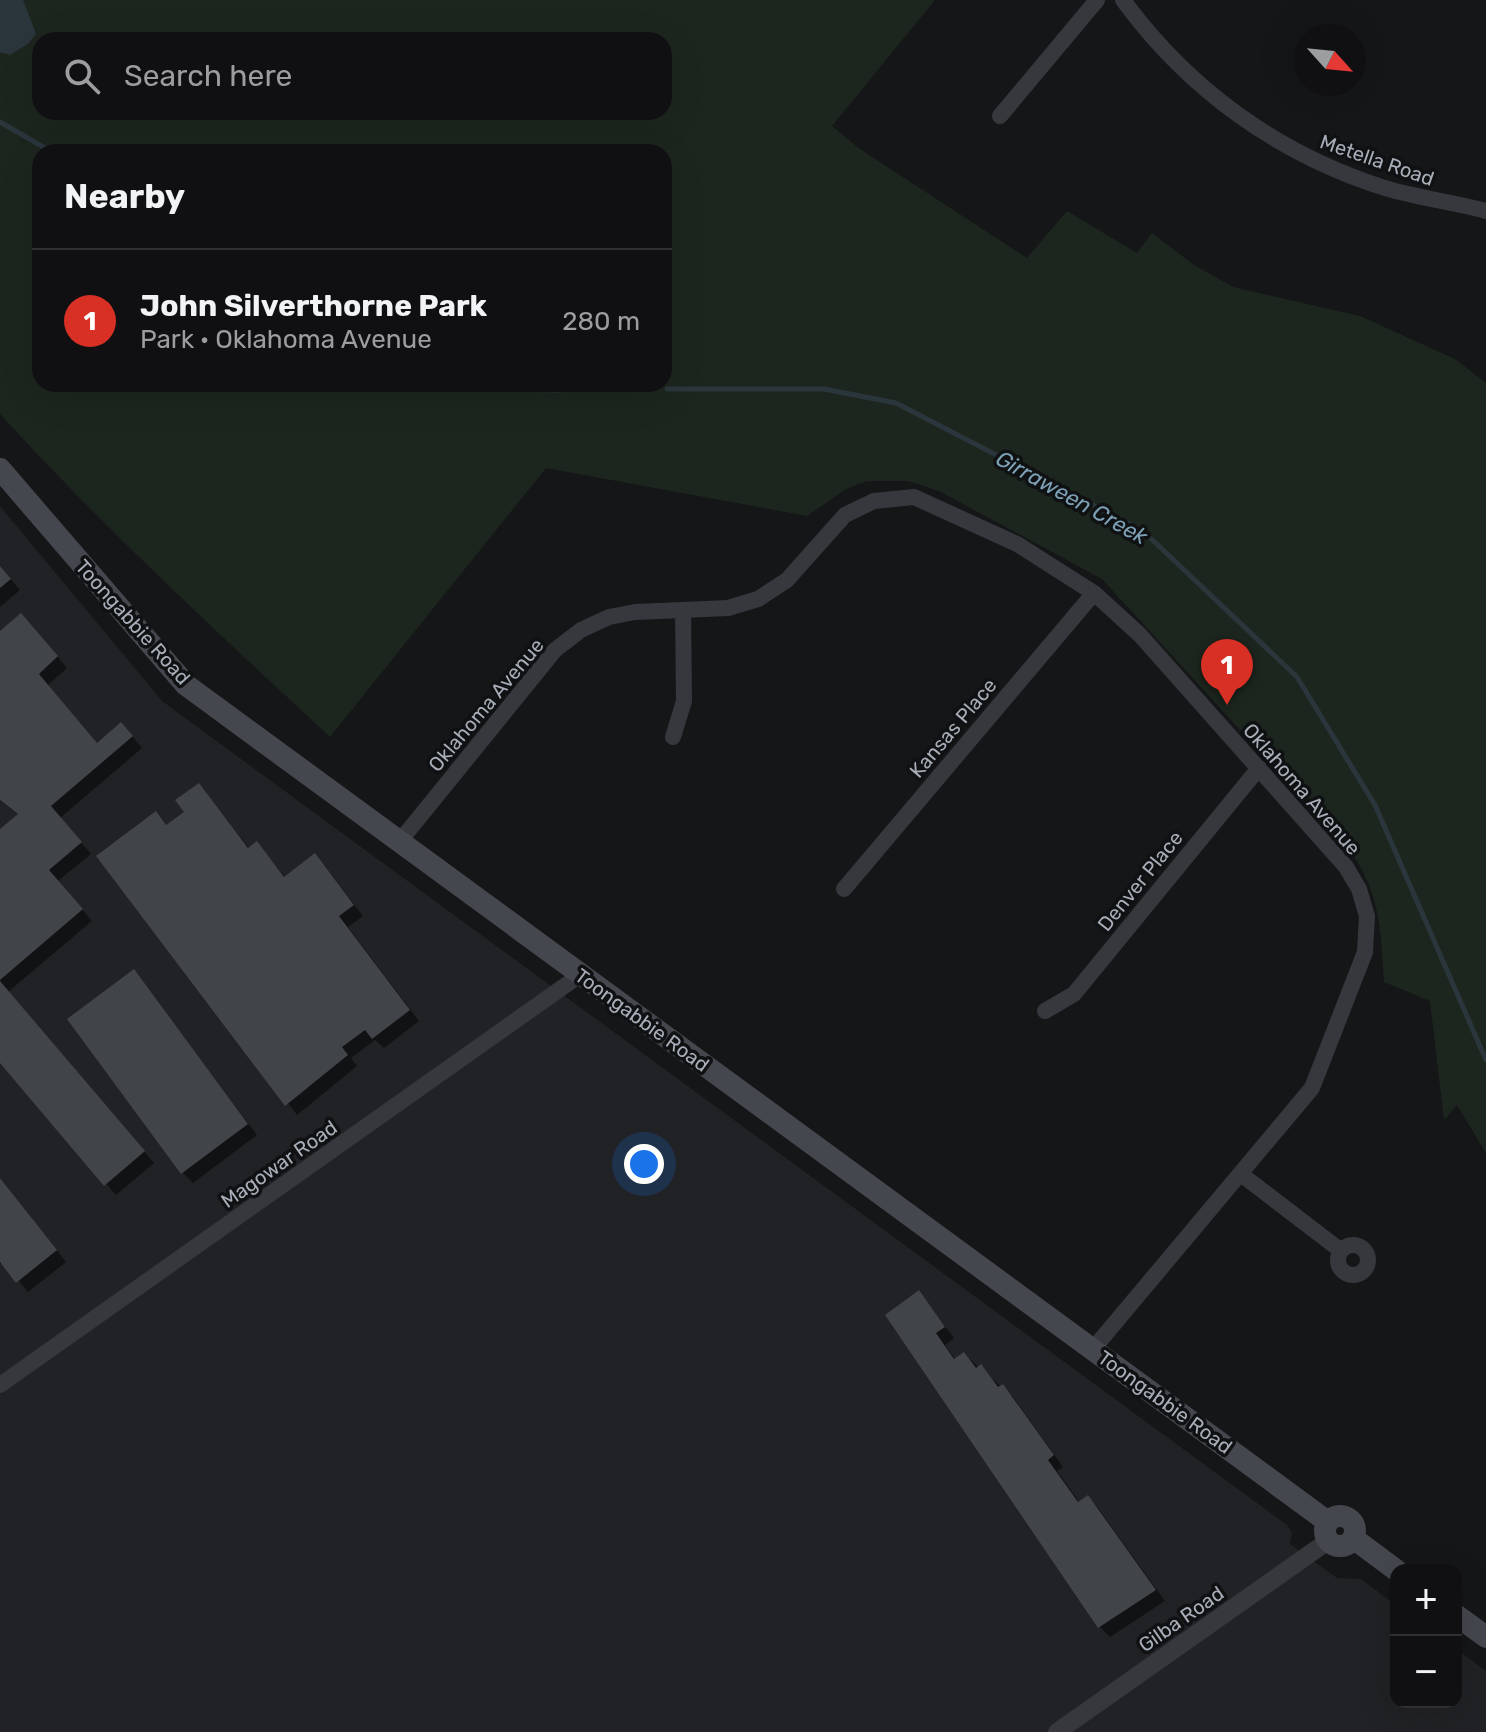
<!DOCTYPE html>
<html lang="en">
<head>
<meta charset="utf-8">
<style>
  :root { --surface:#101012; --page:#19191b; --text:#f1f3f6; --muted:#9c9d9f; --line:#303032; --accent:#d93025 }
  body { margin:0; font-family:Rubik,sans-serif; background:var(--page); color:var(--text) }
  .controls { position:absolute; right:24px; bottom:24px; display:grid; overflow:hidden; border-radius:16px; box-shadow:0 8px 32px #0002 }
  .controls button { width:72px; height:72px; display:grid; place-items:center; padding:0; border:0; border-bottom:2px solid var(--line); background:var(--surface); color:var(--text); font:40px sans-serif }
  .compass { position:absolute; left:1294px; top:24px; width:72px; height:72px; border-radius:50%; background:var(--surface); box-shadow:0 8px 32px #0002; rotate:117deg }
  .you { position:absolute; left:644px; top:1164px; width:28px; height:28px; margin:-20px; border:6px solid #fff; border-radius:50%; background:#1a73e8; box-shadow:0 0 0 12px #1a73e833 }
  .badge { display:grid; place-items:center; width:52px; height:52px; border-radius:50%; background:var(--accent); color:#fff; font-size:26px; font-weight:700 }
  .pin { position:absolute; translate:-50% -66px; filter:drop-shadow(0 2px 4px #0008) }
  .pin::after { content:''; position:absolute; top:42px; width:28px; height:24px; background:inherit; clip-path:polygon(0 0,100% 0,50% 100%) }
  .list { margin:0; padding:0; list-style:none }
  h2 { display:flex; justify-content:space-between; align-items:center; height:104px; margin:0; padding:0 32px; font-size:34px }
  h2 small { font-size:26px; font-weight:400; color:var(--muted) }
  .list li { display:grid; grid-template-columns:52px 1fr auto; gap:24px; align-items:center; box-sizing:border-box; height:144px; padding:0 32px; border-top:2px solid var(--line) }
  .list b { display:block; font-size:30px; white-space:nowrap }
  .list p { margin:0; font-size:26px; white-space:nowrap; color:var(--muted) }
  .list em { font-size:26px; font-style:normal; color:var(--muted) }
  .icon { flex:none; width:44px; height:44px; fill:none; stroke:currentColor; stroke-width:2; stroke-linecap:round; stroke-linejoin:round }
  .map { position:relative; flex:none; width:1486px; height:1732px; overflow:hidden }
  .search { position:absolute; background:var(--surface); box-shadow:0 8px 32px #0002; left:32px; top:32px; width:640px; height:88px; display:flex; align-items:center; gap:20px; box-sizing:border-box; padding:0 28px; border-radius:24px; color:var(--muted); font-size:30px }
  .panel { position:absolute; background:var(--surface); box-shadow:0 8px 32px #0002; left:32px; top:144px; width:640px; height:248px; border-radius:24px }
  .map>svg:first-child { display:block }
  .built { fill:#212225 }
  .green { fill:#1d261e; fill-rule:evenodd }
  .water { fill:#2b363c }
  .shadow { fill:#0007 }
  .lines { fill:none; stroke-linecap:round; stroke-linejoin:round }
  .stream { stroke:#2b363c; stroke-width:5 }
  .building { fill:#414448 }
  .minor { stroke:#36383d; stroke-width:16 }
  .tertiary { stroke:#36383d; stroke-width:18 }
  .secondary { stroke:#44474d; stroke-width:22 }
  .labels { text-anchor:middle; stroke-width:7; stroke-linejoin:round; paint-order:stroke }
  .street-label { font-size:20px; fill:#a7aeb8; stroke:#101113 }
  .water-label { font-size:22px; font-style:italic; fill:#7ca0b5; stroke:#101113 }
</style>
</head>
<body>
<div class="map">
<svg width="1486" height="1732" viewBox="0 0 1486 1732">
  <rect width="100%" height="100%" fill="#151618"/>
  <path class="built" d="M 0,506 L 162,701 L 1287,1525 L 1292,1532 L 1290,1544 L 1337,1578 L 1361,1579 L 1396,1605 L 1396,1702 L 1456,1702 L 1456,1649 L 1486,1671 L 1486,1732 L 0,1732 Z"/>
  <path class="green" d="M 0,0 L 935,0 L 832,126 L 860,149 L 1027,258 L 1067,211 L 1137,253 L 1152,233 L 1194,265 L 1233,287 L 1360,316 L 1455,359 L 1486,383 L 1486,1153 L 1457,1105 L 1444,1120 L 1430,1001 L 1384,982 C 1381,931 1380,890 1348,848 L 1102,579 L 939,491 L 908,481 L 867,481 L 846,489 L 807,516 L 546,468 L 330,737 C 217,632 104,528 0,414 ZM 40,40 L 664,40 L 664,112 L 40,112 ZM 40,152 L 664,152 L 664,384 L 40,384 Z"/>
  <path class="water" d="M 0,0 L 23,0 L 36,34 L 29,43 L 10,55 L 0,52 Z"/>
  <g class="shadow">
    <path d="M 0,567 L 20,590 L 0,607 Z"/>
    <path d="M 32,626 L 67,668 L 48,685 L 98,745 L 131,735 L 142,748 L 60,818 L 91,854 L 58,881 L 92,921 L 8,992 L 154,1163 L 116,1195 L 0,1060 L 0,831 L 19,815 L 0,801 L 0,634 Z"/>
    <path d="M 198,785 L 250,849 L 257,844 L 286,878 L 315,856 L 325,866 L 363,916 L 348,927 L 419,1021 L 384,1048 L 375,1040 L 351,1058 L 357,1066 L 297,1115 L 99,856 L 155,813 L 168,827 L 187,812 Z"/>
    <path d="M 134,972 L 257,1135 L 193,1183 L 182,1172 Z"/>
    <path d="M 0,1178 L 66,1262 L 28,1292 L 3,1262 L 0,1264 Z"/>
    <path d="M 919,1293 L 954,1338 L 945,1345 L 956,1360 L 964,1354 L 1013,1397 L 1063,1467 L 1057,1471 L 1080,1503 L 1087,1497 L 1098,1508 L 1165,1601 L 1110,1637 L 1100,1627 L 887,1316 Z"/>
  </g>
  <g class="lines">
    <g class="stream">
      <path d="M 0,122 L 52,152"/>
      <path d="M 489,384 L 507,389 L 561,390"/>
      <path d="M 667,389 L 824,389 L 896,403 L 1143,531 L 1297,677 L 1375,805 L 1486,1060"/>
    </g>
  </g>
  <g class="building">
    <path d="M 0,566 L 11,579 L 0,588 Z"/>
    <path d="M 21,613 L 58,656 L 39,674 L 97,743 L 121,722 L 133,736 L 51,806 L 82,842 L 49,870 L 83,909 L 0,980 L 0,829 L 18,814 L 0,800 L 0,631 Z"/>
    <path d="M 199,783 L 248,848 L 257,841 L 284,877 L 315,853 L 354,905 L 339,916 L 410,1010 L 372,1039 L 365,1030 L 342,1047 L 348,1055 L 285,1106 L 96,856 L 156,811 L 166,825 L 184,812 L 175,800 Z"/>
    <path d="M 134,969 L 248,1124 L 181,1174 L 67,1019 Z"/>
    <path d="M 0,981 L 145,1151 L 104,1186 L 0,1063 Z"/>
    <path d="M 0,1178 L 57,1250 L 16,1283 L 0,1262 Z"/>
    <path d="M 919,1290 L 945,1327 L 936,1333 L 954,1359 L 964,1352 L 976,1368 L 981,1364 L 998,1387 L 1003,1384 L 1054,1455 L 1048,1460 L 1078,1502 L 1088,1495 L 1156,1590 L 1098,1628 L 885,1315 Z"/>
  </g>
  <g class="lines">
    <g class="minor">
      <path d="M 1123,0 C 1189,90 1278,154 1385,188 C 1418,198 1453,202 1486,211"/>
      <path d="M 1000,116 L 1097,0"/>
      <path d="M 673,737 L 684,701 L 683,610"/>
      <path d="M 400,841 L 555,650 L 581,630 L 609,617 L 635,612 L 728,608 L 758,599 L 787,580 L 845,515 L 874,501 L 914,497 L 1017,544 L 1094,593 L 1140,635 L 1346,867 L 1359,889 L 1367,916 L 1365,952 L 1312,1088 L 1093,1349"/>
      <path d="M 844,889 L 1094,593"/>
      <path d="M 1045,1011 L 1074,994 L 1259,768"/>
      <path d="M 1242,1175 L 1340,1250"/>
      <circle cx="1353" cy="1260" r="15"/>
      <path d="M 0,1385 L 580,975"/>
    </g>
    <path class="tertiary" d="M 1057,1732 L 1328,1541"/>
    <g class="secondary">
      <path d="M 0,469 L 186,685 L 1328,1522"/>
      <circle cx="1340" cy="1531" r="15"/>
      <path d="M 1353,1538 L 1396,1570"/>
      <path d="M 1456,1615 L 1486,1637"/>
    </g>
  </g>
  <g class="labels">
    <g class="street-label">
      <text transform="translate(1377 160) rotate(19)" y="7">Metella Road</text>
      <text transform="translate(133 622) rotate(48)" y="7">Toongabbie Road</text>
      <text transform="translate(486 705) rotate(-50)" y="7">Oklahoma Avenue</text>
      <text transform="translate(953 728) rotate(-50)" y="7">Kansas Place</text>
      <text transform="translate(1302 789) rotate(49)" y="7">Oklahoma Avenue</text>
      <text transform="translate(1140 881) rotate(-51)" y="7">Denver Place</text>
      <text transform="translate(642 1020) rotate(36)" y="7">Toongabbie Road</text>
      <text transform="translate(279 1164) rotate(-35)" y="7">Magowar Road</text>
      <text transform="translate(1165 1402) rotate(36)" y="7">Toongabbie Road</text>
      <text transform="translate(1181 1619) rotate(-35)" y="7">Gilba Road</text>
    </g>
    <g class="water-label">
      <text transform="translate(1072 497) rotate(29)" y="8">Girraween Creek</text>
    </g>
  </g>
</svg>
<div class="controls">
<button>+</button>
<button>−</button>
</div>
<svg class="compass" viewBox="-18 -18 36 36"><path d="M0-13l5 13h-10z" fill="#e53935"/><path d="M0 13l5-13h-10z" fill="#9c9d9f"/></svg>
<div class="you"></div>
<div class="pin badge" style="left:1227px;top:705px">1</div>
<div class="search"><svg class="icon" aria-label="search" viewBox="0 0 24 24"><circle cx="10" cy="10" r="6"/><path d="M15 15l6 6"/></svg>Search here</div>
<section class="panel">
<h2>Nearby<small></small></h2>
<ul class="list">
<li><span class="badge">1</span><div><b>John Silverthorne Park</b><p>Park · Oklahoma Avenue</p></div><em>280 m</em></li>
</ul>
</section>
</div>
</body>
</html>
